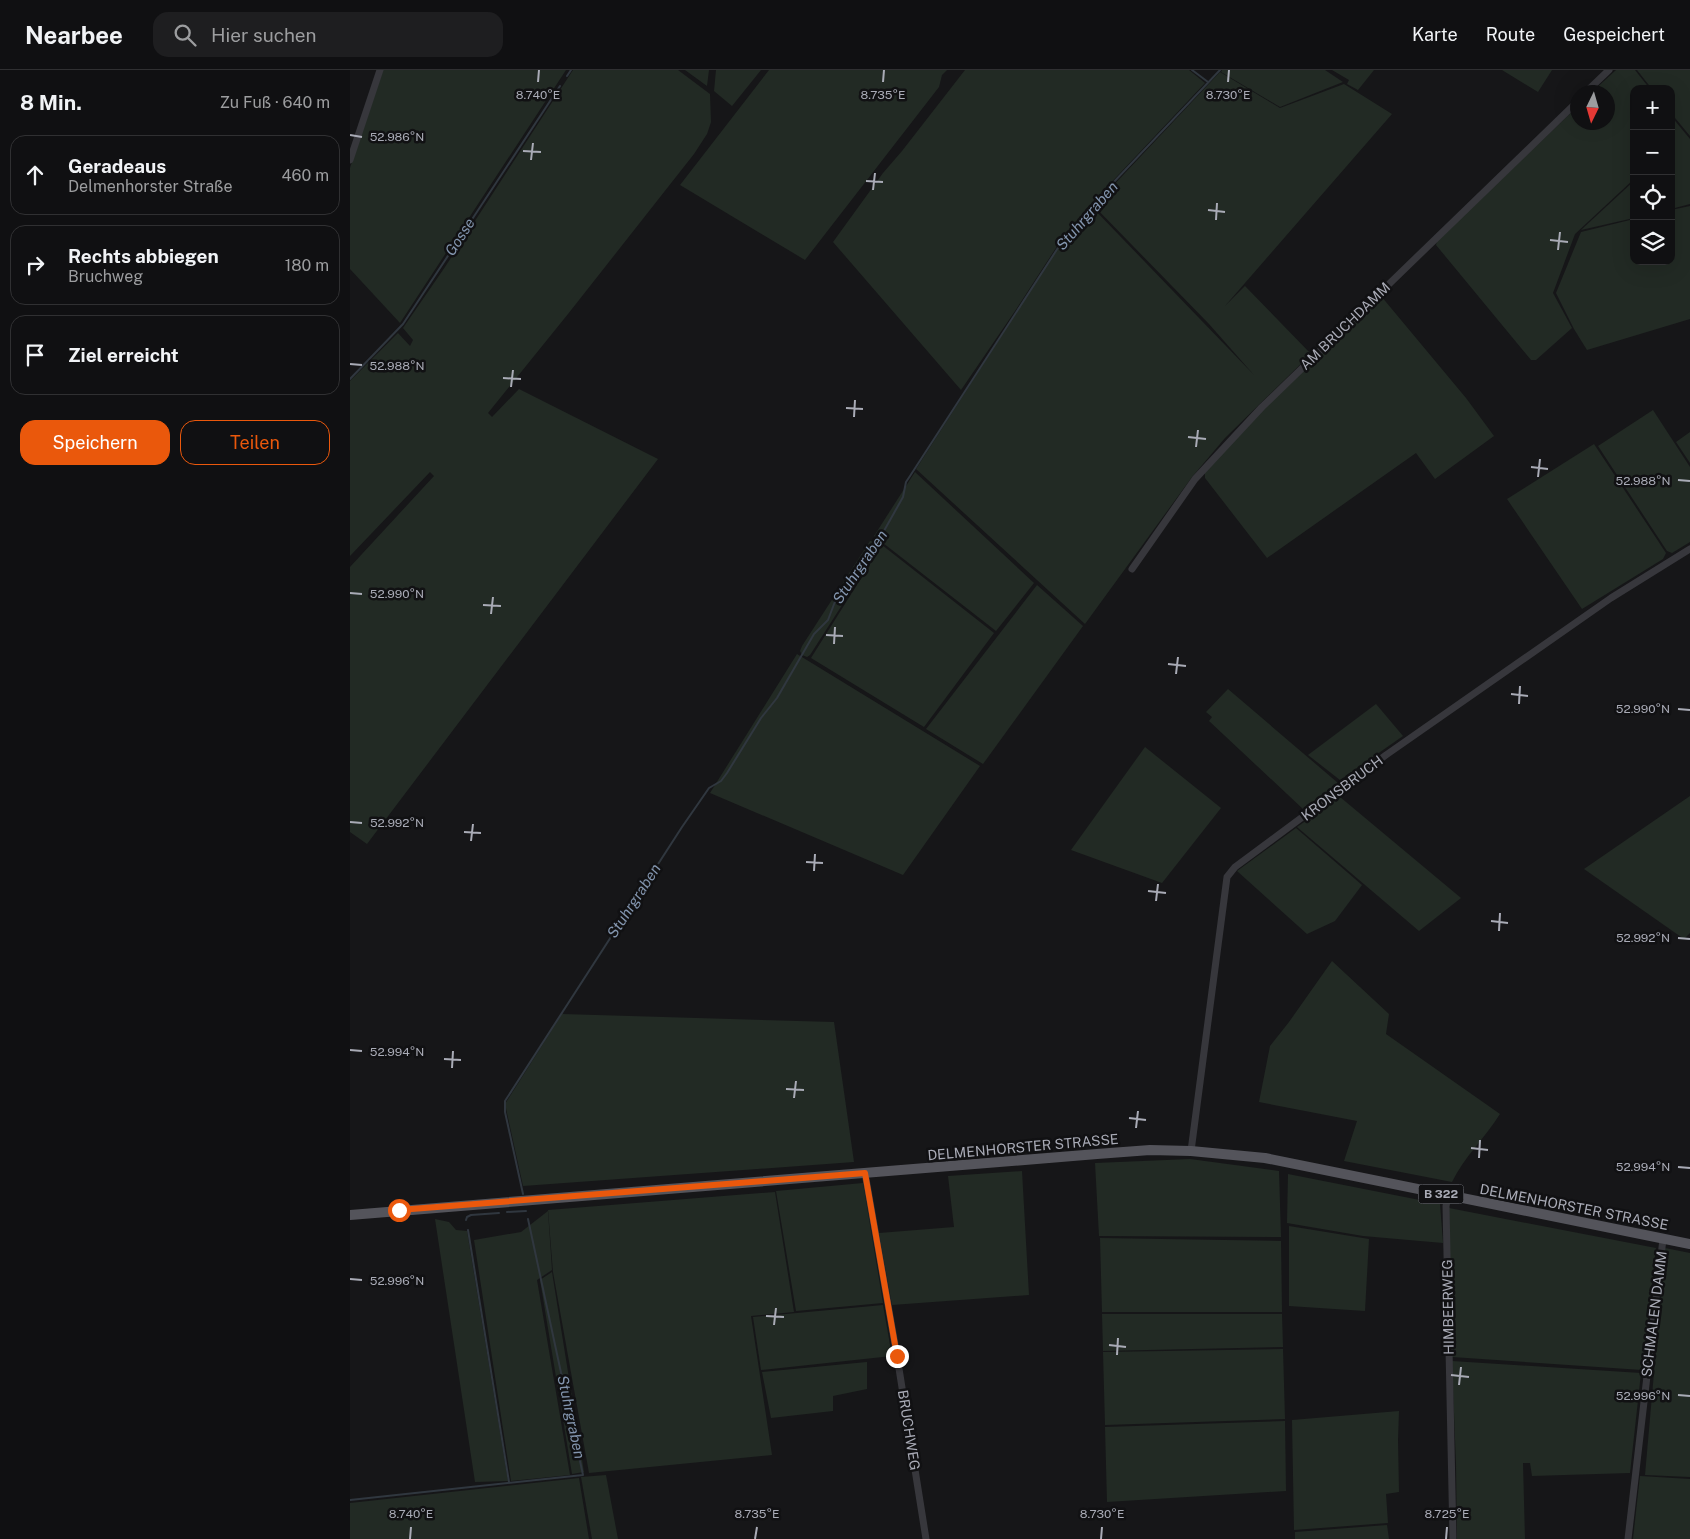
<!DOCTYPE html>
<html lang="de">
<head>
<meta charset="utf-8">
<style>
  :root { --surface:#101012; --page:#1e1e20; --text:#f1f3f6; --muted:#9c9d9f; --line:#303032; --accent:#ea580c }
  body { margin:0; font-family:"Public Sans",sans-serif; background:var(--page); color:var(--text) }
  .controls { position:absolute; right:15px; top:15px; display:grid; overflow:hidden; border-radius:10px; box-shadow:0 5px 20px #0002 }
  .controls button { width:45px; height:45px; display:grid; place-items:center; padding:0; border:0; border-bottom:1px solid var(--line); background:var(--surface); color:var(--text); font:25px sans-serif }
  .compass { position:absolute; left:1220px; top:15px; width:45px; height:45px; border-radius:50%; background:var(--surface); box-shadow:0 5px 20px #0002; rotate:185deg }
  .stop { position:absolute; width:15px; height:15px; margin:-11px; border:4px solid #ea580c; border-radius:50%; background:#fff }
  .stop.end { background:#ea580c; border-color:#fff; box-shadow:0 1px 5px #0008 }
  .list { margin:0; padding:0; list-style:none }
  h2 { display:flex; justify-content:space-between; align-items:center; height:65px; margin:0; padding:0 20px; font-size:21px }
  h2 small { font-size:16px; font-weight:400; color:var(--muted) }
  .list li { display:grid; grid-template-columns:32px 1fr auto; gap:15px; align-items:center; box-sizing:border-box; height:80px; margin:0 10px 10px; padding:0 10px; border:1px solid var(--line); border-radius:15px }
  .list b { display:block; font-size:19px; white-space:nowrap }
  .list p { margin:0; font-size:16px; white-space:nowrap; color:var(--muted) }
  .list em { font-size:16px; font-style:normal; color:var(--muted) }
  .actions { display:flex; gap:10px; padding:15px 20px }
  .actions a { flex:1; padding:11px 0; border:1px solid var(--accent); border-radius:15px; text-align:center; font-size:18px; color:var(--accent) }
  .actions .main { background:var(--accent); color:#fff }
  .icon { flex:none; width:28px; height:28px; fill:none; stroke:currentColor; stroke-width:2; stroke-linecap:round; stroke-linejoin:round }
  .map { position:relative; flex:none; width:1340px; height:1469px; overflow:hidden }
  header { display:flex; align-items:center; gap:30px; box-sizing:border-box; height:70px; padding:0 25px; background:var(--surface); border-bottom:1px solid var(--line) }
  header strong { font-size:24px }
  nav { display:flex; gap:28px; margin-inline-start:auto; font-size:18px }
  .search { width:350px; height:45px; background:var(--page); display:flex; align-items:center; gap:12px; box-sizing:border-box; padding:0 18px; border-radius:15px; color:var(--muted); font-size:19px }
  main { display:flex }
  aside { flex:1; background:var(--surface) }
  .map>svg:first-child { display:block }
  .green { fill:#222a24 }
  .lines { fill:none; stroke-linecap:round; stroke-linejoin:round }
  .stream { stroke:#30373f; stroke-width:2 }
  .minor { stroke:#37373c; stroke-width:7 }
  .primary { stroke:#54545b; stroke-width:10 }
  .route { stroke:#ea580c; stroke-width:6 }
  .ticks { fill:none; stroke:#a9abb6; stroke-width:2 }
  .labels { text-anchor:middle; stroke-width:5; stroke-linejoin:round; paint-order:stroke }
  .shield { fill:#111113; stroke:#7b7d85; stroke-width:1 }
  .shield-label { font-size:12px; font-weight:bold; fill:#a9abb6 }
  .street-label { font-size:14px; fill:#a9abb6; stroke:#111113 }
  .water-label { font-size:15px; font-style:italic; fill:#8395ae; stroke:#111113 }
  .ticks-label { font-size:12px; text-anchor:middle; fill:#a9abb6; stroke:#111113; stroke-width:5; stroke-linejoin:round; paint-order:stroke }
</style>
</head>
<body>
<header>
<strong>Nearbee</strong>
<div class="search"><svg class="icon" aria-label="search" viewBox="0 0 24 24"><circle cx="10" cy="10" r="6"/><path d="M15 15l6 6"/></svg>Hier suchen</div>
<nav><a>Karte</a><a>Route</a><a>Gespeichert</a></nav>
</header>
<main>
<aside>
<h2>8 Min.<small>Zu Fuß · 640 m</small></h2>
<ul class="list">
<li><svg class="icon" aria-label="ahead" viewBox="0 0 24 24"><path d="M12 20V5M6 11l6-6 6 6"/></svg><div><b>Geradeaus</b><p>Delmenhorster Straße</p></div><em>460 m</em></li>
<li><svg class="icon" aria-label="right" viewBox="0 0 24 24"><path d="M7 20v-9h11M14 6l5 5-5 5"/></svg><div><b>Rechts abbiegen</b><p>Bruchweg</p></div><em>180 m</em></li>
<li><svg class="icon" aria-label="arrive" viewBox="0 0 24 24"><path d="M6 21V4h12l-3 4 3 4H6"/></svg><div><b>Ziel erreicht</b></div></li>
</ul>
<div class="actions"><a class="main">Speichern</a><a>Teilen</a></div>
</aside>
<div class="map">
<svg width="1340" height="1469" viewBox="0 0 1340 1469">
  <rect width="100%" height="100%" fill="#161618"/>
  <g class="green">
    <path d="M 31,0 L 216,0 L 50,253 L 0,199 L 0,98 Z"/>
    <path d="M 223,0 L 328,0 L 360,24 L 361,52 L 357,64 L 344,84 L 218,244 L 138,343 L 142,347 L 169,319 L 308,389 L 17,774 L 0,762 L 0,497 L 84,406 L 80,402 L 0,486 L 0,311 L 48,263 L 60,276 L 63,270 L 53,258 L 95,197 Z"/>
    <path d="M 335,0 L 359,0 L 357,16 Z"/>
    <path d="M 366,0 L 411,0 L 382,36 L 364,21 Z"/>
    <path d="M 419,0 L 597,0 L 592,5 L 589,17 L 455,190 L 330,115 Z"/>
    <path d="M 615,0 L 839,0 L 855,13 L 740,135 L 713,167 L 665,241 L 611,320 L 483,172 L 533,103 L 552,81 Z"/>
    <path d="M 872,0 L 975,0 L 993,12 L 930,37 L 871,2 Z"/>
    <path d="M 982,0 L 1024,0 L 1008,20 L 997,14 L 999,10 Z"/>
    <path d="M 1152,0 L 1202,0 L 1188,22 Z"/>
    <path d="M 1266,0 L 1285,0 L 1300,19 L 1284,19 L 1284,109 L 1225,164 L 1203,223 L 1222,258 L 1186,290 L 1181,290 L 1086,175 L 1087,171 L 1227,37 L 1228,52 L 1258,52 L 1258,22 L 1242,22 Z"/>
    <path d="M 1287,0 L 1340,0 L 1340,66 L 1321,43 L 1321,19 L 1302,19 Z"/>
    <path d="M 870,2 L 930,38 L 994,14 L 1042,44 L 875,236 L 895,216 L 961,284 L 875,368 L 842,407 L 735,554 L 566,399 L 715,167 L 742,137 L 904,305 L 859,254 L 744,136 Z"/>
    <path d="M 1321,46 L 1340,69 L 1340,134 L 1321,139 Z"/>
    <path d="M 1284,111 L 1284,148 L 1231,160 Z"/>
    <path d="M 1340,136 L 1340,249 L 1237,280 L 1224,259 L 1206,223 L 1231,162 L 1284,149 L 1284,191 L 1321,191 L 1321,140 Z"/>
    <path d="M 1031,226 L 1116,328 L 1144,366 L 1085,409 L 1066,383 L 917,488 L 855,408 L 855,402 L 926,326 Z"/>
    <path d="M 1303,340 L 1340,397 L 1340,472 L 1322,483 L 1317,481 L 1248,376 Z"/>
    <path d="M 1340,362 L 1340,393 L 1326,372 Z"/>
    <path d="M 1244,374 L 1316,483 L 1313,489 L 1232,539 L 1157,429 Z"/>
    <path d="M 565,402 L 684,513 L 646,561 L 524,466 Z"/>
    <path d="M 520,471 L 525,471 L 528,474 L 528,479 L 460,585 L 457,587 L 452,585 L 450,581 L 452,576 Z"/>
    <path d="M 532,475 L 644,563 L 574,657 L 461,588 Z"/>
    <path d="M 687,515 L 733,556 L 633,694 L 576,659 Z"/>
    <path d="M 447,584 L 630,696 L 553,805 L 360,723 Z"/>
    <path d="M 878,619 L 988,713 L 953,739 L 859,651 L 862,647 L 856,642 Z"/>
    <path d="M 1026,634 L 1053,666 L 990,710 L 958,685 Z"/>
    <path d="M 795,677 L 871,738 L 812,813 L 721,780 Z"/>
    <path d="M 1340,726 L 1340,863 L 1334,869 L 1234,799 Z"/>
    <path d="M 990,727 L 1111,828 L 1069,861 L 947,757 Z"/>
    <path d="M 946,758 L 1012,815 L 985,851 L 957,864 L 887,801 Z"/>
    <path d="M 982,891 L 1039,944 L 1036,964 L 1150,1044 C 1135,1068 1114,1087 1102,1112 L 994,1091 L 1007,1051 L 909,1032 L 920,976 L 939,952 Z"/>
    <path d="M 212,944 L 484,952 L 504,1092 L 173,1116 L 155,1034 Z"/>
    <path d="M 840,1089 L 929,1101 L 931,1167 L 749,1166 L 745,1093 Z"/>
    <path d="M 672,1101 L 679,1225 L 542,1235 L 529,1163 L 604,1157 L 598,1106 Z"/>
    <path d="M 938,1104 L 1090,1134 L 1093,1173 L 1013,1166 L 937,1153 Z"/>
    <path d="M 513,1113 L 533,1233 L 446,1241 L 426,1121 Z"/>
    <path d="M 425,1122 L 444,1242 L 401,1246 L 422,1385 L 239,1403 L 203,1202 L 198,1140 Z"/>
    <path d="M 1099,1138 L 1306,1178 L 1292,1300 L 1102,1287 Z"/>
    <path d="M 198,1141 L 202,1200 L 187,1210 L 220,1405 L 161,1411 L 124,1170 L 171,1162 Z"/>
    <path d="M 85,1149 L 99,1152 L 106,1160 L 117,1161 L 158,1411 L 125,1412 Z"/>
    <path d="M 939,1156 L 1019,1169 L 1015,1241 L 939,1236 Z"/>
    <path d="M 750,1168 L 931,1171 L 932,1242 L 752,1242 Z"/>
    <path d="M 1315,1178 L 1340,1183 L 1340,1407 L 1295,1405 Z"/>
    <path d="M 202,1202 L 234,1402 L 222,1404 L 190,1210 Z"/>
    <path d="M 533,1235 L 542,1286 L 411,1300 L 403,1247 Z"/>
    <path d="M 752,1244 L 932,1244 L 933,1277 L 753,1281 Z"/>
    <path d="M 933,1279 L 935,1349 L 755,1355 L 753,1282 Z"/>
    <path d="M 1102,1291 L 1291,1303 L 1280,1403 L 1182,1406 L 1180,1393 L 1173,1393 L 1175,1469 L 1107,1469 L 1106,1394 Z"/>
    <path d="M 517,1292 L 517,1319 L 483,1326 L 483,1341 L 421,1348 L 412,1302 Z"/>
    <path d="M 1049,1341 L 1048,1370 L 1049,1422 L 1036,1424 L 1038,1453 L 944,1460 L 942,1350 Z"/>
    <path d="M 935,1351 L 936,1421 L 757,1432 L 755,1357 Z"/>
    <path d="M 256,1405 L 268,1469 L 242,1469 L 231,1407 Z"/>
    <path d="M 1290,1406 L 1340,1409 L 1340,1469 L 1283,1469 Z"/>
    <path d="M 229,1408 L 239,1469 L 0,1469 L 0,1433 Z"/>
    <path d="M 1037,1455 L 1039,1469 L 945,1469 L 945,1462 Z"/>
  </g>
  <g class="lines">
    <g class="stream">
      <path d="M 842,0 L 858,12"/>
      <path d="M 217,6 L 221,0"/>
      <path d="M 0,309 L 53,254 L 210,16"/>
      <path d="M 173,1124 L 155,1042 L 155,1031 L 332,757 L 359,718 L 371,711 L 377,703 L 411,648 L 427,628 L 464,564 L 478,550 L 486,529 L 496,516 L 506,497 L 530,468 L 553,427 L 556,412 L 560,406 L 715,167 L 741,136 L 870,0"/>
      <path d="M 157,1142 L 176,1141"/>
      <path d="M 116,1150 L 117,1147 L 121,1145 L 149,1143"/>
      <path d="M 118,1160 L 159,1412"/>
      <path d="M 0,1430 L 233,1405 L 178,1149"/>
    </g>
    <g class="minor">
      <path d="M 1236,22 L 1259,0"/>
      <path d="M 0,90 L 30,0"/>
      <path d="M 782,499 L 845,409 L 912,337 L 1228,31"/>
      <path d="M 841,1081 L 877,807 L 885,797 L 1036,685 L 1261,528 L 1340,479"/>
      <path d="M 515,1103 L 547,1286 L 576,1469"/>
      <path d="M 1098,1126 L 1096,1136 L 1103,1469"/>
      <path d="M 1278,1469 L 1313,1169"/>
    </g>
    <path class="primary" d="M 0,1145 L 747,1084 L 800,1080 L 841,1081 L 915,1088 L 1340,1174"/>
  </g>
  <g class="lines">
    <path class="route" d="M 49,1140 L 515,1103 L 547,1286"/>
  </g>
  <path class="ticks" d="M 188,12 L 189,0M 533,12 L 534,0M 878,12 L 879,0M 0,65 L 12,67M 173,81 L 191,82M 181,90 L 183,73M 516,111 L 533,112M 523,120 L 525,103M 858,140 L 875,142M 866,150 L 867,133M 1200,170 L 1218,172M 1208,180 L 1210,162M 0,294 L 12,295M 153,308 L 171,309M 161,317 L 163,300M 496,338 L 513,339M 504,347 L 505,330M 838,367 L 856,369M 846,377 L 848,360M 1181,397 L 1198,399M 1188,407 L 1190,389M 1328,410 L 1340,411M 0,523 L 12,524M 133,535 L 151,536M 141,544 L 143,527M 476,565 L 493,566M 484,574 L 485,557M 818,594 L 836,596M 826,604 L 828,587M 1161,624 L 1178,626M 1169,634 L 1170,616M 1328,639 L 1340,640M 0,752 L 12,753M 114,762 L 131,763M 121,771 L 123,754M 456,792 L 473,793M 464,801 L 465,784M 798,821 L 816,823M 806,831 L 808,814M 1141,851 L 1158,853M 1149,861 L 1150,843M 1328,868 L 1340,869M 0,980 L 12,981M 94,989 L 111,990M 102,998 L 103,981M 436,1019 L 454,1020M 444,1028 L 446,1011M 779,1048 L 796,1050M 786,1058 L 788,1041M 1121,1078 L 1138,1080M 1129,1088 L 1130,1070M 1328,1097 L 1340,1098M 0,1209 L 12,1210M 416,1246 L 434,1247M 424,1255 L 426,1238M 759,1275 L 776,1277M 767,1285 L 768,1268M 1101,1305 L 1119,1307M 1109,1315 L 1111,1297M 1328,1325 L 1340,1326M 60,1469 L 61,1457M 405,1469 L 407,1457M 751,1469 L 752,1457M 1096,1469 L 1097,1457"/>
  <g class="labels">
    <rect class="shield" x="1068.5" y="1114.5" width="45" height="19" rx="4"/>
    <g class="shield-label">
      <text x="1091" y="1128">B 322</text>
    </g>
    <g class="street-label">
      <text transform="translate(995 256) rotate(-44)" y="5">AM BRUCHDAMM</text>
      <text transform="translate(992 718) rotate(-37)" y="5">KRONSBRUCH</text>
      <text transform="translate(673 1077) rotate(-5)" y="5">DELMENHORSTER STRASSE</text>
      <text transform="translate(1224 1137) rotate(11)" y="5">DELMENHORSTER STRASSE</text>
      <text transform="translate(1098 1237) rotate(-91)" y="5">HIMBEERWEG</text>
      <text transform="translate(1304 1244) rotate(-83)" y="5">SCHMALEN DAMM</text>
      <text transform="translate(559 1360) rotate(81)" y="5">BRUCHWEG</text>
    </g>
    <g class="water-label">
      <text transform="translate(737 146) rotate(-49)" y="5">Stuhrgraben</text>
      <text transform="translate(110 167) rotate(-57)" y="5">Gosse</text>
      <text transform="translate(510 497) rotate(-56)" y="5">Stuhrgraben</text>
      <text transform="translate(284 831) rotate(-57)" y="5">Stuhrgraben</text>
      <text transform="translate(221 1347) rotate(78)" y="5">Stuhrgraben</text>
    </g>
  </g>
  <g class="ticks-label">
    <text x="188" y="29">8.740°E</text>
    <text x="533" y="29">8.735°E</text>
    <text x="878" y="29">8.730°E</text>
    <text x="47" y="71">52.986°N</text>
    <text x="47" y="300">52.988°N</text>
    <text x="1293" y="415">52.988°N</text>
    <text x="47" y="528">52.990°N</text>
    <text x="1293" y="643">52.990°N</text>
    <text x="47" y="757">52.992°N</text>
    <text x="1293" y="872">52.992°N</text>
    <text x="47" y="986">52.994°N</text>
    <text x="1293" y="1101">52.994°N</text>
    <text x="47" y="1215">52.996°N</text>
    <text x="1293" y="1330">52.996°N</text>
    <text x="61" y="1448">8.740°E</text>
    <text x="407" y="1448">8.735°E</text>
    <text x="752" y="1448">8.730°E</text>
    <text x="1097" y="1448">8.725°E</text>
  </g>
</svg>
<div class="controls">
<button>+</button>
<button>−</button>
<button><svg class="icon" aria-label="locate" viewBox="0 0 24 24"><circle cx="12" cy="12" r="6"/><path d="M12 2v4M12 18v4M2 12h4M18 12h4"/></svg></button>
<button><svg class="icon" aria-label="layers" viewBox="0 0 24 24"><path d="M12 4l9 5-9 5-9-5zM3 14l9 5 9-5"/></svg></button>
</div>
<svg class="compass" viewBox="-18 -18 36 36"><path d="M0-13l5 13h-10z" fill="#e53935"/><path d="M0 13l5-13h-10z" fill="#9c9d9f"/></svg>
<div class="stop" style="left:49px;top:1140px"></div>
<div class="stop end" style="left:547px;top:1286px"></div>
</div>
</main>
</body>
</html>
